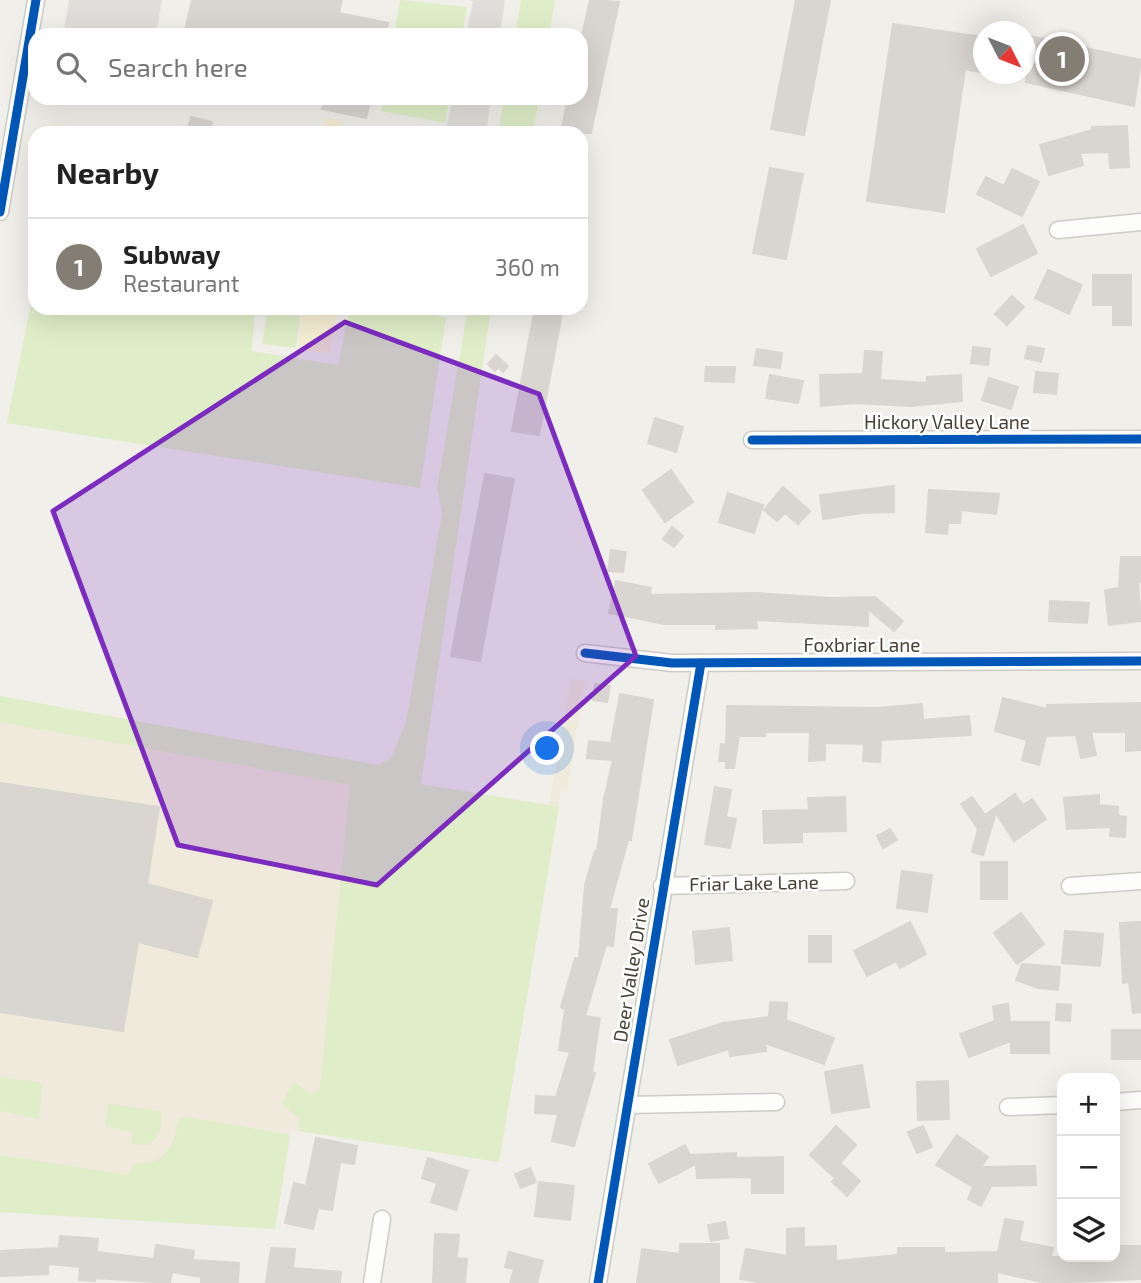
<!DOCTYPE html>
<html lang="en">
<head>
<meta charset="utf-8">
<style>
  :root { --surface:#fff; --page:#f2f2f2; --text:#222; --muted:#767676; --line:#e0e0e0; --accent:#837d74 }
  body { margin:0; font-family:"Exo 2",sans-serif; background:var(--page); color:var(--text) }
  .controls { position:absolute; right:21px; bottom:21px; display:grid; overflow:hidden; border-radius:14px; box-shadow:0 7px 28px #0002 }
  .controls button { width:63px; height:63px; display:grid; place-items:center; padding:0; border:0; border-bottom:2px solid var(--line); background:var(--surface); color:var(--text); font:35px sans-serif }
  .compass { position:absolute; left:973px; top:21px; width:63px; height:63px; border-radius:50%; background:var(--surface); box-shadow:0 7px 28px #0002; rotate:132deg }
  .you { position:absolute; left:548px; top:749px; width:24px; height:24px; margin:-18px; border:5px solid #fff; border-radius:50%; background:#1a73e8; box-shadow:0 0 0 10px #1a73e833 }
  .badge { display:grid; place-items:center; width:46px; height:46px; border-radius:50%; background:var(--accent); color:#fff; font-size:23px; font-weight:700 }
  .pin { position:absolute; translate:-50% -50%; border:4px solid #fff; box-shadow:0 2px 7px #0006 }
  .list { margin:0; padding:0; list-style:none }
  h2 { display:flex; justify-content:space-between; align-items:center; height:91px; margin:0; padding:0 28px; font-size:30px }
  h2 small { font-size:23px; font-weight:400; color:var(--muted) }
  .list li { display:grid; grid-template-columns:46px 1fr auto; gap:21px; align-items:center; box-sizing:border-box; height:98px; padding:0 28px; border-top:2px solid var(--line) }
  .list b { display:block; font-size:26px; white-space:nowrap }
  .list p { margin:0; font-size:23px; white-space:nowrap; color:var(--muted) }
  .list em { font-size:23px; font-style:normal; color:var(--muted) }
  .icon { flex:none; width:38px; height:38px; fill:none; stroke:currentColor; stroke-width:2; stroke-linecap:round; stroke-linejoin:round }
  .map { position:relative; flex:none; width:1141px; height:1283px; overflow:hidden }
  .search { position:absolute; background:var(--surface); box-shadow:0 7px 28px #0002; left:28px; top:28px; width:560px; height:77px; display:flex; align-items:center; gap:18px; box-sizing:border-box; padding:0 24px; border-radius:21px; color:var(--muted); font-size:26px }
  .panel { position:absolute; background:var(--surface); box-shadow:0 7px 28px #0002; left:28px; top:126px; width:560px; height:189px; border-radius:21px }
  .map>svg:first-child { display:block }
  .education { fill:#efeadb }
  .green { fill:#dfedc8 }
  .sand { fill:#f6eed3 }
  .parking { fill:#e0deda }
  .building { fill:#d9d6d1; stroke:#d9d6d0; stroke-width:2 }
  .lines { fill:none; stroke-linecap:round; stroke-linejoin:round }
  .minor-casing { stroke:#cdcbc6; stroke-width:19 }
  .minor { stroke:#fdfdfc; stroke-width:16 }
  .cycleway-casing { stroke:#fff; stroke-width:13 }
  .cycleway { stroke:#0057b8; stroke-width:9 }
  .marked { fill:#7b2cbf; fill-opacity:0.2; stroke:#7b2cbf; stroke-width:5; stroke-linejoin:round }
  .labels { text-anchor:middle; stroke-width:5; stroke-linejoin:round; paint-order:stroke }
  .street-label { font-size:19px; fill:#484035; stroke:#fff }
</style>
</head>
<body>
<div class="map">
<svg width="1141" height="1283" viewBox="0 0 1141 1283">
  <rect width="100%" height="100%" fill="#f0efea"/>
  <path class="education" d="M 571,679 L 585,681 L 567,792 L 561,791 L 499,1162 L 291,1130 L 275,1229 L 0,1212 L 0,717 L 549,805 Z"/>
  <g class="green">
    <path d="M 400,0 L 467,7 L 462,35 L 394,35 Z"/>
    <path d="M 521,0 L 555,0 L 549,35 L 515,35 Z"/>
    <path d="M 383,98 L 450,98 L 445,123 L 381,111 Z"/>
    <path d="M 504,98 L 539,98 L 533,133 L 498,133 Z"/>
    <path d="M 35,285 L 35,308 L 255,308 L 252,351 L 338,365 L 350,308 L 407,308 L 446,318 L 420,488 L 7,423 Z"/>
    <path d="M 268,308 L 301,308 L 296,348 L 262,344 Z"/>
    <path d="M 468,308 L 491,308 L 421,784 L 559,807 L 499,1162 L 300,1131 L 297,1117 L 282,1103 L 294,1082 L 313,1095 L 320,1088 L 350,785 L 0,722 L 0,696 L 378,765 L 391,758 L 406,722 L 442,513 L 437,488 Z"/>
    <path d="M 0,1077 L 42,1083 L 39,1119 L 0,1111 Z"/>
    <path d="M 108,1104 L 160,1111 C 164,1124 159,1137 149,1145 L 131,1144 L 133,1132 L 105,1126 Z"/>
    <path d="M 187,1117 L 290,1135 L 275,1229 L 0,1212 L 0,1155 L 129,1175 L 134,1163 C 165,1165 173,1148 179,1120 Z"/>
  </g>
  <g class="sand">
    <path d="M 325,119 L 341,120 L 339,133 L 323,133 Z"/>
    <path d="M 303,308 L 337,308 L 330,353 L 298,350 Z"/>
  </g>
  <g class="parking">
    <path d="M 69,0 L 162,0 L 156,35 L 63,35 Z"/>
    <path d="M 469,0 L 505,0 L 500,35 L 466,35 L 473,1 Z"/>
    <path d="M 453,98 L 491,98 L 486,133 L 445,133 Z"/>
  </g>
  <g class="building">
    <path d="M 192,0 L 342,0 L 339,13 L 388,23 L 385,35 L 184,35 Z"/>
    <path d="M 590,0 L 619,2 L 591,133 L 561,133 L 568,98 L 581,98 L 581,40 Z"/>
    <path d="M 796,0 L 830,0 L 804,135 L 771,129 Z"/>
    <path d="M 893,24 L 984,37 L 984,73 L 965,69 L 944,212 L 867,201 Z"/>
    <path d="M 1026,35 L 1141,60 L 1134,106 L 1026,82 Z"/>
    <path d="M 325,98 L 371,98 L 366,118 L 322,109 Z"/>
    <path d="M 191,117 L 212,122 L 210,133 L 187,133 Z"/>
    <path d="M 1127,126 L 1129,167 L 1110,168 L 1109,152 L 1080,153 L 1083,165 L 1049,175 L 1040,145 L 1092,130 L 1092,127 Z"/>
    <path d="M 770,168 L 803,174 L 786,259 L 753,253 Z"/>
    <path d="M 1012,169 L 1039,182 L 1022,216 L 977,194 L 986,177 L 1004,186 Z"/>
    <path d="M 1023,225 L 1037,253 L 991,276 L 977,249 Z"/>
    <path d="M 1048,270 L 1082,285 L 1069,314 L 1035,298 Z"/>
    <path d="M 1093,275 L 1131,275 L 1131,325 L 1113,325 L 1113,305 L 1093,305 Z"/>
    <path d="M 1012,296 L 1024,307 L 1007,325 L 995,314 Z"/>
    <path d="M 535,308 L 563,308 L 539,435 L 512,431 Z"/>
    <path d="M 1028,346 L 1044,349 L 1041,362 L 1025,358 Z"/>
    <path d="M 973,347 L 990,349 L 988,365 L 971,363 Z"/>
    <path d="M 757,349 L 782,353 L 780,368 L 754,365 Z"/>
    <path d="M 865,351 L 882,352 L 880,380 L 927,383 L 927,377 L 961,375 L 962,401 L 911,406 L 856,403 L 821,406 L 820,375 L 863,374 Z"/>
    <path d="M 496,355 L 508,366 L 503,372 L 498,367 L 495,371 L 488,364 Z"/>
    <path d="M 706,367 L 735,367 L 734,382 L 705,381 Z"/>
    <path d="M 1036,372 L 1058,374 L 1056,394 L 1034,392 Z"/>
    <path d="M 770,375 L 803,381 L 798,403 L 766,398 Z"/>
    <path d="M 989,378 L 1018,387 L 1011,409 L 982,400 Z"/>
    <path d="M 655,418 L 683,427 L 676,452 L 648,443 Z"/>
    <path d="M 671,470 L 693,502 L 665,522 L 643,490 Z"/>
    <path d="M 485,474 L 514,479 L 480,661 L 451,656 Z"/>
    <path d="M 894,486 L 894,512 L 861,513 L 823,519 L 820,495 Z"/>
    <path d="M 783,487 L 810,511 L 798,524 L 785,513 L 777,521 L 764,510 Z"/>
    <path d="M 929,490 L 999,494 L 996,514 L 961,510 L 960,523 L 948,523 L 947,534 L 926,532 Z"/>
    <path d="M 728,493 L 763,505 L 754,533 L 719,522 Z"/>
    <path d="M 672,527 L 683,536 L 674,547 L 663,539 Z"/>
    <path d="M 611,550 L 626,552 L 623,572 L 608,571 Z"/>
    <path d="M 1121,557 L 1141,557 L 1141,582 L 1138,582 L 1141,621 L 1109,625 L 1105,590 L 1119,588 Z"/>
    <path d="M 616,581 L 651,588 L 650,595 L 756,593 L 830,598 L 875,597 L 903,621 L 894,631 L 868,609 L 868,626 L 756,620 L 757,628 L 716,629 L 716,624 L 664,624 L 609,613 Z"/>
    <path d="M 1050,601 L 1089,603 L 1087,623 L 1049,621 Z"/>
    <path d="M 595,684 L 610,686 L 607,702 L 593,700 Z"/>
    <path d="M 620,694 L 653,700 L 631,840 L 628,840 L 609,909 L 617,909 L 613,946 L 606,945 L 585,1016 L 600,1018 L 592,1072 L 595,1073 L 574,1146 L 552,1141 L 558,1114 L 535,1113 L 536,1096 L 556,1097 L 570,1052 L 559,1050 L 565,1010 L 561,1007 L 575,958 L 579,959 L 585,885 L 595,851 L 597,852 L 604,799 L 613,760 L 587,758 L 589,741 L 611,743 Z"/>
    <path d="M 1003,698 L 1047,709 L 1047,705 L 1141,703 L 1141,750 L 1126,751 L 1126,732 L 1091,732 L 1096,755 L 1081,758 L 1076,735 L 1046,736 L 1039,765 L 1022,760 L 1027,740 L 995,731 Z"/>
    <path d="M 922,704 L 923,720 L 969,716 L 971,735 L 881,740 L 880,762 L 863,761 L 864,744 L 825,743 L 825,760 L 809,761 L 810,732 L 765,732 L 765,736 L 739,736 L 734,768 L 726,768 L 726,761 L 719,761 L 721,744 L 726,745 L 727,706 L 876,708 Z"/>
    <path d="M 0,783 L 159,807 L 147,884 L 212,901 L 197,957 L 138,942 L 123,1031 L 0,1012 Z"/>
    <path d="M 715,787 L 731,790 L 726,817 L 736,819 L 730,848 L 705,844 Z"/>
    <path d="M 1015,794 L 1023,805 L 1032,799 L 1046,819 L 1014,841 L 996,813 L 983,855 L 972,852 L 978,829 L 961,804 L 972,797 L 985,815 Z"/>
    <path d="M 1099,795 L 1099,805 L 1118,807 L 1118,816 L 1126,817 L 1125,837 L 1110,836 L 1111,827 L 1067,829 L 1064,798 Z"/>
    <path d="M 845,797 L 846,831 L 802,832 L 802,842 L 764,843 L 763,811 L 809,810 L 808,798 Z"/>
    <path d="M 890,829 L 897,840 L 883,848 L 877,836 Z"/>
    <rect x="981" y="862" width="26" height="37"/>
    <path d="M 902,871 L 932,875 L 927,912 L 897,908 Z"/>
    <path d="M 1021,913 L 1044,944 L 1017,964 L 994,933 Z"/>
    <path d="M 910,922 L 926,954 L 900,968 L 896,961 L 867,976 L 854,951 Z"/>
    <path d="M 1141,922 L 1141,1012 L 1133,1013 L 1129,982 L 1123,983 L 1120,923 Z"/>
    <path d="M 729,928 L 732,960 L 696,964 L 693,932 Z"/>
    <path d="M 1065,931 L 1103,934 L 1100,966 L 1062,963 Z"/>
    <rect x="809" y="936" width="22" height="26"/>
    <path d="M 1022,964 L 1060,967 L 1058,990 L 1038,988 L 1016,980 Z"/>
    <path d="M 770,1002 L 787,1003 L 786,1020 L 834,1038 L 824,1064 L 765,1043 L 766,1051 L 730,1056 L 729,1049 L 678,1065 L 670,1040 L 723,1023 L 769,1017 Z"/>
    <path d="M 1008,1004 L 1010,1022 L 1049,1022 L 1049,1053 L 1011,1053 L 1011,1041 L 969,1057 L 960,1034 L 995,1021 L 993,1006 Z"/>
    <path d="M 1057,1004 L 1071,1005 L 1070,1021 L 1056,1020 Z"/>
    <rect x="1112" y="1030" width="29" height="29"/>
    <path d="M 862,1065 L 869,1107 L 832,1113 L 825,1072 Z"/>
    <path d="M 948,1081 L 949,1119 L 918,1120 L 917,1082 Z"/>
    <path d="M 836,1126 L 856,1145 L 840,1163 L 860,1181 L 847,1196 L 832,1182 L 835,1178 L 810,1155 Z"/>
    <path d="M 923,1126 L 932,1147 L 917,1153 L 908,1132 Z"/>
    <path d="M 957,1135 L 988,1157 L 981,1167 L 1035,1166 L 1036,1185 L 991,1186 L 981,1206 L 968,1199 L 973,1187 L 936,1165 Z"/>
    <path d="M 316,1138 L 357,1146 L 354,1164 L 340,1162 L 332,1210 L 318,1208 L 313,1229 L 285,1223 L 294,1183 L 306,1186 Z"/>
    <path d="M 685,1145 L 690,1155 L 736,1153 L 736,1158 L 783,1157 L 783,1193 L 752,1193 L 752,1177 L 697,1178 L 696,1164 L 659,1183 L 649,1164 Z"/>
    <path d="M 428,1158 L 468,1171 L 456,1210 L 431,1202 L 437,1183 L 422,1178 Z"/>
    <path d="M 530,1168 L 536,1182 L 521,1188 L 515,1174 Z"/>
    <path d="M 539,1182 L 574,1186 L 570,1220 L 535,1216 Z"/>
    <path d="M 1005,1219 L 1023,1222 L 1019,1241 L 1053,1248 L 1051,1257 L 1115,1257 L 1115,1246 L 1141,1246 L 1141,1279 L 1046,1283 L 997,1272 L 997,1282 L 764,1283 L 740,1279 L 746,1249 L 787,1256 L 787,1229 L 804,1228 L 804,1247 L 836,1246 L 836,1261 L 898,1255 L 898,1248 L 944,1248 L 944,1253 L 998,1252 Z"/>
    <path d="M 725,1222 L 728,1238 L 711,1241 L 708,1225 Z"/>
    <path d="M 435,1234 L 459,1235 L 457,1258 L 467,1259 L 465,1283 L 433,1283 Z"/>
    <path d="M 60,1236 L 98,1239 L 97,1252 L 154,1259 L 156,1245 L 194,1251 L 193,1260 L 239,1263 L 238,1283 L 201,1283 L 201,1277 L 172,1272 L 170,1283 L 95,1278 L 95,1281 L 79,1280 L 80,1267 L 48,1264 L 48,1274 L 0,1276 L 0,1251 L 59,1248 Z"/>
    <path d="M 680,1244 L 719,1244 L 719,1283 L 637,1283 L 642,1249 L 680,1254 Z"/>
    <path d="M 271,1248 L 295,1249 L 293,1268 L 341,1272 L 340,1283 L 266,1283 Z"/>
    <path d="M 509,1252 L 543,1261 L 537,1283 L 510,1283 L 514,1269 L 505,1267 Z"/>
  </g>
  <g class="lines">
    <defs>
      <g id="minor">
        <path d="M 0,212 L 36,0"/>
        <path d="M 1058,230 L 1141,222"/>
        <path d="M 752,440 L 1141,439"/>
        <path d="M 585,653 L 672,663 L 1141,661"/>
        <path d="M 662,886 L 846,881"/>
        <path d="M 1070,886 L 1141,881"/>
        <path d="M 1115,1102 L 1141,1100"/>
        <path d="M 628,1105 L 776,1102"/>
        <path d="M 1008,1107 L 1062,1105"/>
        <path d="M 372,1283 L 382,1219"/>
        <path d="M 598,1283 L 701,663"/>
      </g>
    </defs>
    <use href="#minor" class="minor-casing"/>
    <use href="#minor" class="minor"/>
    <defs>
      <g id="cycleway">
        <path d="M 0,212 L 36,0"/>
        <path d="M 752,440 L 1141,439"/>
        <path d="M 585,653 L 672,663 L 1141,661"/>
        <path d="M 598,1283 L 701,663"/>
      </g>
    </defs>
    <use href="#cycleway" class="cycleway-casing"/>
    <use href="#cycleway" class="cycleway"/>
  </g>
  <path class="marked" d="M 345,322 L 539,394 L 636,656 L 377,885 L 178,845 L 53,511 Z"/>
  <g class="labels">
    <g class="street-label">
      <text x="947" y="429">Hickory Valley Lane</text>
      <text x="862" y="652">Foxbriar Lane</text>
      <text transform="translate(754 883) rotate(-1)" y="7">Friar Lake Lane</text>
      <text transform="translate(631 970) rotate(-81)" y="7">Deer Valley Drive</text>
    </g>
  </g>
</svg>
<div class="controls">
<button>+</button>
<button>−</button>
<button><svg class="icon" aria-label="layers" viewBox="0 0 24 24"><path d="M12 4l9 5-9 5-9-5zM3 14l9 5 9-5"/></svg></button>
</div>
<svg class="compass" viewBox="-18 -18 36 36"><path d="M0-13l5 13h-10z" fill="#e53935"/><path d="M0 13l5-13h-10z" fill="#767676"/></svg>
<div class="you"></div>
<div class="pin badge" style="left:1062px;top:59px">1</div>
<div class="search"><svg class="icon" aria-label="search" viewBox="0 0 24 24"><circle cx="10" cy="10" r="6"/><path d="M15 15l6 6"/></svg>Search here</div>
<section class="panel">
<h2>Nearby<small></small></h2>
<ul class="list">
<li><span class="badge">1</span><div><b>Subway</b><p>Restaurant</p></div><em>360 m</em></li>
</ul>
</section>
</div>
</body>
</html>
